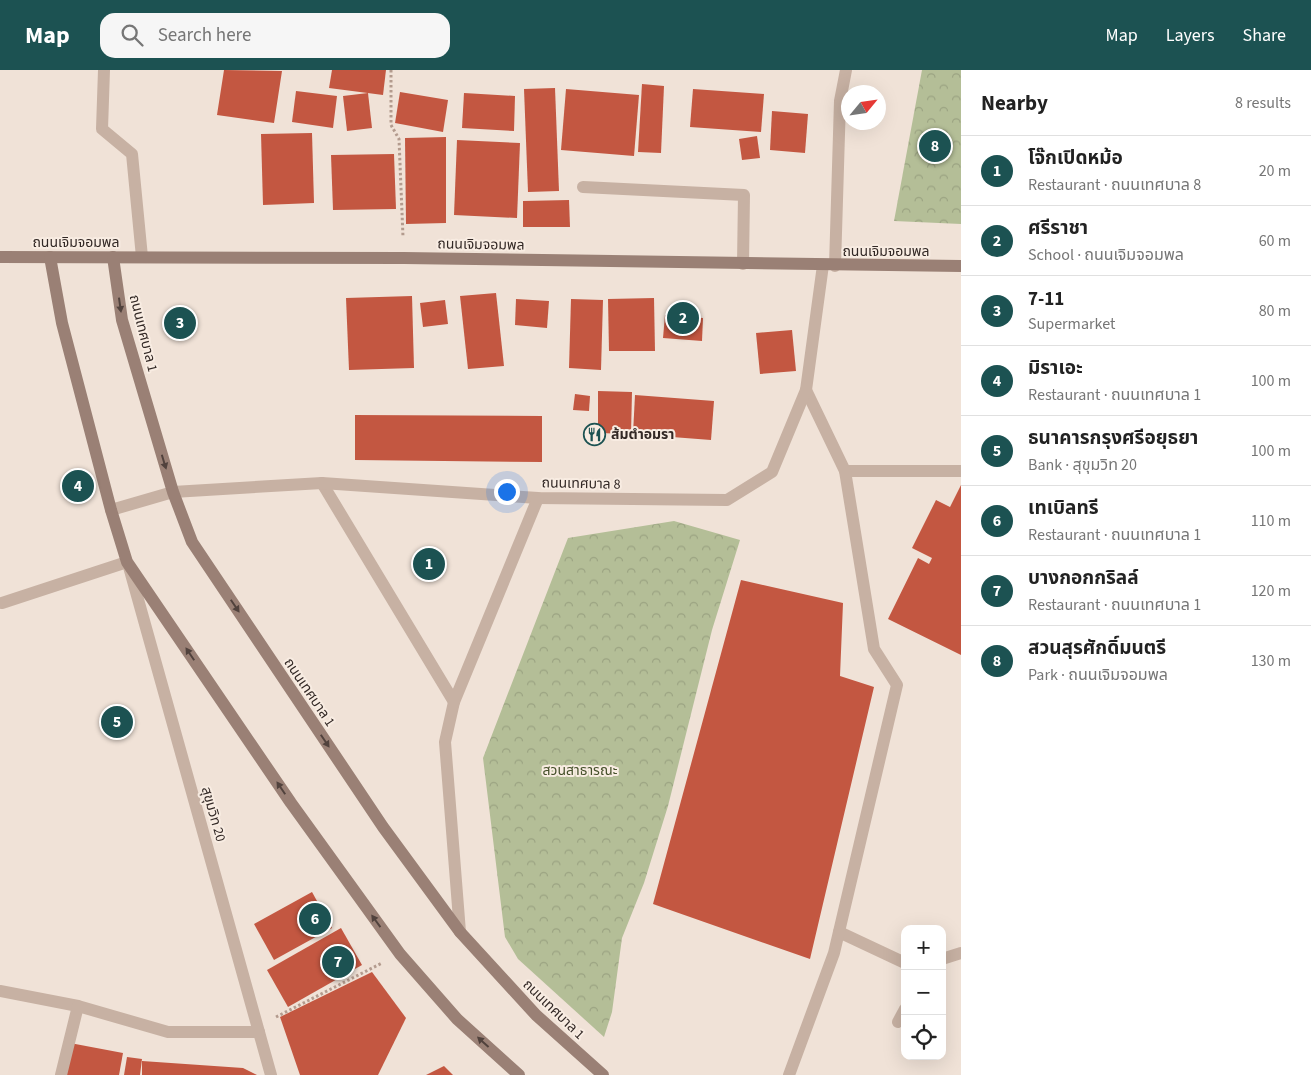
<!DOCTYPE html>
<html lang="en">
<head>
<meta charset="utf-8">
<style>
  :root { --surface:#fff; --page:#f6f6f6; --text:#222; --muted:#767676; --line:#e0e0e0; --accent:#1c5252 }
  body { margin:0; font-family:"Source Sans 3","Noto Sans Thai",sans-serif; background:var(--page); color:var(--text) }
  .controls { position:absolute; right:15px; bottom:15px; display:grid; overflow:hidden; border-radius:10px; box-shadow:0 5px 20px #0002 }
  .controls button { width:45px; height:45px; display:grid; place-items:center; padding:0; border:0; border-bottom:1px solid var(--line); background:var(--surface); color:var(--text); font:25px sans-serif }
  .compass { position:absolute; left:841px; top:15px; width:45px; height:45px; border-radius:50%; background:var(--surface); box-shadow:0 5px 20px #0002; rotate:61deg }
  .you { position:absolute; left:506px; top:421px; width:18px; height:18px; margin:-12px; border:4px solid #fff; border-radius:50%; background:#1a73e8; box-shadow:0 0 0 8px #1a73e833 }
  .badge { display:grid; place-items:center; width:32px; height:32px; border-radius:50%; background:var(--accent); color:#fff; font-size:16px; font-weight:700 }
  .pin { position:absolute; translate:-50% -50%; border:2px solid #fff; box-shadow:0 1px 5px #0006 }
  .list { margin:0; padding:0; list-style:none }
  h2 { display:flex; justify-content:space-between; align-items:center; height:65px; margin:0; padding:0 20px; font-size:21px }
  h2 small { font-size:16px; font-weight:400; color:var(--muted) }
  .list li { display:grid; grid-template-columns:32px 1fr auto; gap:15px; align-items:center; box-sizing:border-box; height:70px; padding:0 20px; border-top:1px solid var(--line) }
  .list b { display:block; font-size:19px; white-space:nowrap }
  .list p { margin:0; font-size:16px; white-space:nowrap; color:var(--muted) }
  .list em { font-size:16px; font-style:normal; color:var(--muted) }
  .icon { flex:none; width:28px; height:28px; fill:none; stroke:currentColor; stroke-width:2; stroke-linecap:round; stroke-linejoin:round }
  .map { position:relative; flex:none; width:961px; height:1005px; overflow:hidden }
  header { display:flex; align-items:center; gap:30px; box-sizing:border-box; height:70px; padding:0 25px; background:var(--accent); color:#fff }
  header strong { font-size:24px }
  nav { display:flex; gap:28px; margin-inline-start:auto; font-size:18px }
  .search { width:350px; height:45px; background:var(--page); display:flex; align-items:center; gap:12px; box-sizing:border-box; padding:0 18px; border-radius:15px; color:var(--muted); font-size:19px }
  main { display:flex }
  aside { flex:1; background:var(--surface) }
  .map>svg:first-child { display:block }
  .forest { fill:url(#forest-crowns) }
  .building { fill:#c35741 }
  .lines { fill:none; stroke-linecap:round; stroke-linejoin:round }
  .path { stroke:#b39b8e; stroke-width:3; stroke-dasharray:2.5 2.5; stroke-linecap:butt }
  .lane { stroke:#c7b1a3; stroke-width:12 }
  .street { stroke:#c7b1a3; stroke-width:12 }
  .secondary { stroke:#9a8075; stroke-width:12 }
  .oneway { fill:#51423d }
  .labels { text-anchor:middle; stroke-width:4; stroke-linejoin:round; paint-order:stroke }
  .street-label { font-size:14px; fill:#322825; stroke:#f8ece2 }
  .poi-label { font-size:14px; font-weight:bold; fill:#322825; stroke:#f8ece2; text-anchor:start }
  .park-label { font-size:14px; fill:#45502a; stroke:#f8ece2 }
</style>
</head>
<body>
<header>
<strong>Map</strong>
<div class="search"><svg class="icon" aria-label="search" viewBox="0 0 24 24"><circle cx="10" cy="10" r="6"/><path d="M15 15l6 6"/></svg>Search here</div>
<nav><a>Map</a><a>Layers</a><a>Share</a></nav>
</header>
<main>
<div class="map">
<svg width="961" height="1005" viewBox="0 0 961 1005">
  <defs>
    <pattern id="forest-crowns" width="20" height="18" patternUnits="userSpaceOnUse" patternTransform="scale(1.25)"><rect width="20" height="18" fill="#b4be97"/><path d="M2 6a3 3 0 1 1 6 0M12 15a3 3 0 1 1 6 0" fill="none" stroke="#9ba382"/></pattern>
  </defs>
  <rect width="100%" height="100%" fill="#f0e2d7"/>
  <g class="forest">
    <path d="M 922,0 L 961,0 L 961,154 L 894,151 Z"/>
    <path d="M 674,451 L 740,470 L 712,560 L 668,736 L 644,813 L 622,868 L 612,942 L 604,967 L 518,889 L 505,867 L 483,688 L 568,468 Z"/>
  </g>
  <g class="building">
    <path d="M 224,0 L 282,1 L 274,53 L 217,45 Z"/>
    <path d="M 332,0 L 386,0 L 383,25 L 329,18 Z"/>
    <path d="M 642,14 L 664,16 L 661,83 L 638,82 Z"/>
    <path d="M 555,18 L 559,121 L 528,122 L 524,19 Z"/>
    <path d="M 566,19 L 639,25 L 634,86 L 561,80 Z"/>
    <path d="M 693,19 L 764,24 L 761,62 L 690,57 Z"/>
    <path d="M 296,21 L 337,26 L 333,58 L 292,52 Z"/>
    <path d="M 400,22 L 448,30 L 443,62 L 395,53 Z"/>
    <path d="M 368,23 L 372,58 L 347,61 L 343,26 Z"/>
    <path d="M 464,23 L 515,26 L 514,61 L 462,58 Z"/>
    <path d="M 772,41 L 808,44 L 805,83 L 770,80 Z"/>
    <path d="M 312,63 L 314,133 L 263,135 L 261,64 Z"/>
    <path d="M 757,66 L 760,88 L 742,90 L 739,69 Z"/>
    <path d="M 446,67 L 446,153 L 406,154 L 405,68 Z"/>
    <path d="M 457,70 L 520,73 L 517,148 L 454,145 Z"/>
    <path d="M 394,84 L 396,139 L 333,140 L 331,85 Z"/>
    <path d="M 569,130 L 570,157 L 523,157 L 523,131 Z"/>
    <path d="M 496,223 L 504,296 L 468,299 L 460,226 Z"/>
    <path d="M 412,226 L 414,298 L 349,300 L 346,228 Z"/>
    <path d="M 654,228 L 655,281 L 609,281 L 608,229 Z"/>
    <path d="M 516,229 L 549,231 L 547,258 L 515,255 Z"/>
    <path d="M 571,229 L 603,230 L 601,300 L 569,298 Z"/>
    <path d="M 445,230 L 448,254 L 423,257 L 420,233 Z"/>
    <path d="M 665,245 L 703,248 L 702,271 L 663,268 Z"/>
    <path d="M 792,260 L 796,301 L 760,304 L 756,263 Z"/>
    <path d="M 598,321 L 632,322 L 631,364 L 598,363 Z"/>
    <path d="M 575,324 L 590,326 L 589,341 L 573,340 Z"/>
    <path d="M 635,325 L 714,331 L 711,370 L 633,364 Z"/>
    <path d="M 355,345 L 542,346 L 542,392 L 355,390 Z"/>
    <path d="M 961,415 L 961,585 L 888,549 L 918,488 L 929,494 L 932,488 L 912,478 L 936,430 L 950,437 Z"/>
    <path d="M 741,510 L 843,533 L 840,606 L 874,617 L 810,889 L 653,834 Z"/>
    <path d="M 312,822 L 332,858 L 274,890 L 254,854 Z"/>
    <path d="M 341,858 L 362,895 L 288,937 L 267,900 Z"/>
    <path d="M 372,902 L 406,948 L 378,1005 L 300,1005 L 280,947 Z"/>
    <path d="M 70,973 L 123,983 L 119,1005 L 65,1005 Z"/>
    <path d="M 127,987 L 142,989 L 140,1005 L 124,1005 Z"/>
    <path d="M 142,991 L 243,998 L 257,1005 L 142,1005 Z"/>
    <path d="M 444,996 L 453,1005 L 426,1005 Z"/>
  </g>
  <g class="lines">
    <g class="path">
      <path d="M 391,0 L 391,55 L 399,69 L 403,167"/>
      <path d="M 276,947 L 382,893"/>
    </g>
    <g class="lane">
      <path d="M 583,117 L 744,125 L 743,194"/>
      <path d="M 835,196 L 840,31 L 846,0"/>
      <path d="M 845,401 L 961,401"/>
      <path d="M 2,533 L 127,492"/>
      <path d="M 839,862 L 905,893"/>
      <path d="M 942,889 L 961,883"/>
      <path d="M 898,952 L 905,939"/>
      <path d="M 789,1005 L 834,883 L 897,615 L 874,579 L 845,401 L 806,320"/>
    </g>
    <g class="street">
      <path d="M 104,0 L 102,59 L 132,84 L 142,187"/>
      <path d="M 322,413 L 454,632"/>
      <path d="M 111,440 L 173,422 L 322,413 L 538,428 L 727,430 L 772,402 L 806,320 L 823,195"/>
      <path d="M 129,497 L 271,1005"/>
      <path d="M 460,862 L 445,672 L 454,632 L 538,428"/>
      <path d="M 0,921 L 78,936 L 168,962 L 259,962"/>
      <path d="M 61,1005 L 78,936"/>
    </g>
    <g class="secondary">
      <path d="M 0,187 L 404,188 L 961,196"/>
      <path d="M 50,187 L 62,253 L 111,440 L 127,492 L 291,733 L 400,884 L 457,949 L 519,1005"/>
      <path d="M 113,187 L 122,250 L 173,422 L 192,472 L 383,757 L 460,862 L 536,945 L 603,1005"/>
    </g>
  </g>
  <defs><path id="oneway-solid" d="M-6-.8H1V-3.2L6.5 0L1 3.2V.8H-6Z" transform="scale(1.25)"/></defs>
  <g class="oneway">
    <use href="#oneway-solid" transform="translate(120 235) rotate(82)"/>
    <use href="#oneway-solid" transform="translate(164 392) rotate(73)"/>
    <use href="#oneway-solid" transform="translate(235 536) rotate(56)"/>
    <use href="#oneway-solid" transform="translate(190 584) rotate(-124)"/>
    <use href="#oneway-solid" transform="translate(325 671) rotate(56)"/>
    <use href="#oneway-solid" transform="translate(281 718) rotate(-124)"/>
    <use href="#oneway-solid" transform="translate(376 851) rotate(-126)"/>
    <use href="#oneway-solid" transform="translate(483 972) rotate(-138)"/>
  </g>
  <defs>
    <symbol id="restaurant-ring" viewBox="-11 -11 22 22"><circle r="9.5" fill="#f8ece2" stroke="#1c5252" stroke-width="1.5"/><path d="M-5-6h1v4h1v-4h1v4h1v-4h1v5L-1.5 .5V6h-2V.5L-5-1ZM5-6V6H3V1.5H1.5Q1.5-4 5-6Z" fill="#1c5252"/></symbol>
  </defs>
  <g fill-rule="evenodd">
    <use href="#restaurant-ring" x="582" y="352" width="25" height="25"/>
  </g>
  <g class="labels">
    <g class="street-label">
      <text x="76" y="177">ถนนเจิมจอมพล</text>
      <text transform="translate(481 174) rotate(1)" y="5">ถนนเจิมจอมพล</text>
      <text x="886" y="186">ถนนเจิมจอมพล</text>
      <text transform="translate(144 263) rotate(76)" y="5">ถนนเทศบาล 1</text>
      <text transform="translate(581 413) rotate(1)" y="5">ถนนเทศบาล 8</text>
      <text transform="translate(310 622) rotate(56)" y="5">ถนนเทศบาล 1</text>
      <text transform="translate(214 744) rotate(74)" y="5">สุขุมวิท 20</text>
      <text transform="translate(554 939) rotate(44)" y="5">ถนนเทศบาล 1</text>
    </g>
    <g class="poi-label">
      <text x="611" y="369">ส้มตำอมรา</text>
    </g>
    <g class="park-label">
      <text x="580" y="705">สวนสาธารณะ</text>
    </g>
  </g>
</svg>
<div class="controls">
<button>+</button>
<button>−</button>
<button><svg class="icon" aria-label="locate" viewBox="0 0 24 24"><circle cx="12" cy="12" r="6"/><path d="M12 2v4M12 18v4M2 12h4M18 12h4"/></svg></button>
</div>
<svg class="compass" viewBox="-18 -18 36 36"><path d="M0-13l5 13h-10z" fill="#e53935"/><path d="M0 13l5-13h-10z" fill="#767676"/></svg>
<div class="you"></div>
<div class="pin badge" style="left:429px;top:494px">1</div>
<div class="pin badge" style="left:683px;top:248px">2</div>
<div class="pin badge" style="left:180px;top:253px">3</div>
<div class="pin badge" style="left:78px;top:416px">4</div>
<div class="pin badge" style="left:117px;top:652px">5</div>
<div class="pin badge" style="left:315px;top:849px">6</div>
<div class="pin badge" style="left:338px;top:892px">7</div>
<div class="pin badge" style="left:935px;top:76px">8</div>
</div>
<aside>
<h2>Nearby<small>8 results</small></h2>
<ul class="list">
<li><span class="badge">1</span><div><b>โจ๊กเปิดหม้อ</b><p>Restaurant · ถนนเทศบาล 8</p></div><em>20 m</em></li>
<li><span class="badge">2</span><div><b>ศรีราชา</b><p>School · ถนนเจิมจอมพล</p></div><em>60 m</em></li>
<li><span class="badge">3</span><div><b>7-11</b><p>Supermarket</p></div><em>80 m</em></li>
<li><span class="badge">4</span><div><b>มิราเอะ</b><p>Restaurant · ถนนเทศบาล 1</p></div><em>100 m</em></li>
<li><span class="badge">5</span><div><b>ธนาคารกรุงศรีอยุธยา</b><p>Bank · สุขุมวิท 20</p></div><em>100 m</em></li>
<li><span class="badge">6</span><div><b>เทเบิลทรี</b><p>Restaurant · ถนนเทศบาล 1</p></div><em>110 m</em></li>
<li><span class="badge">7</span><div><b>บางกอกกริลล์</b><p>Restaurant · ถนนเทศบาล 1</p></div><em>120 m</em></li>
<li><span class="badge">8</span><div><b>สวนสุรศักดิ์มนตรี</b><p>Park · ถนนเจิมจอมพล</p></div><em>130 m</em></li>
</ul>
</aside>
</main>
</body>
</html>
